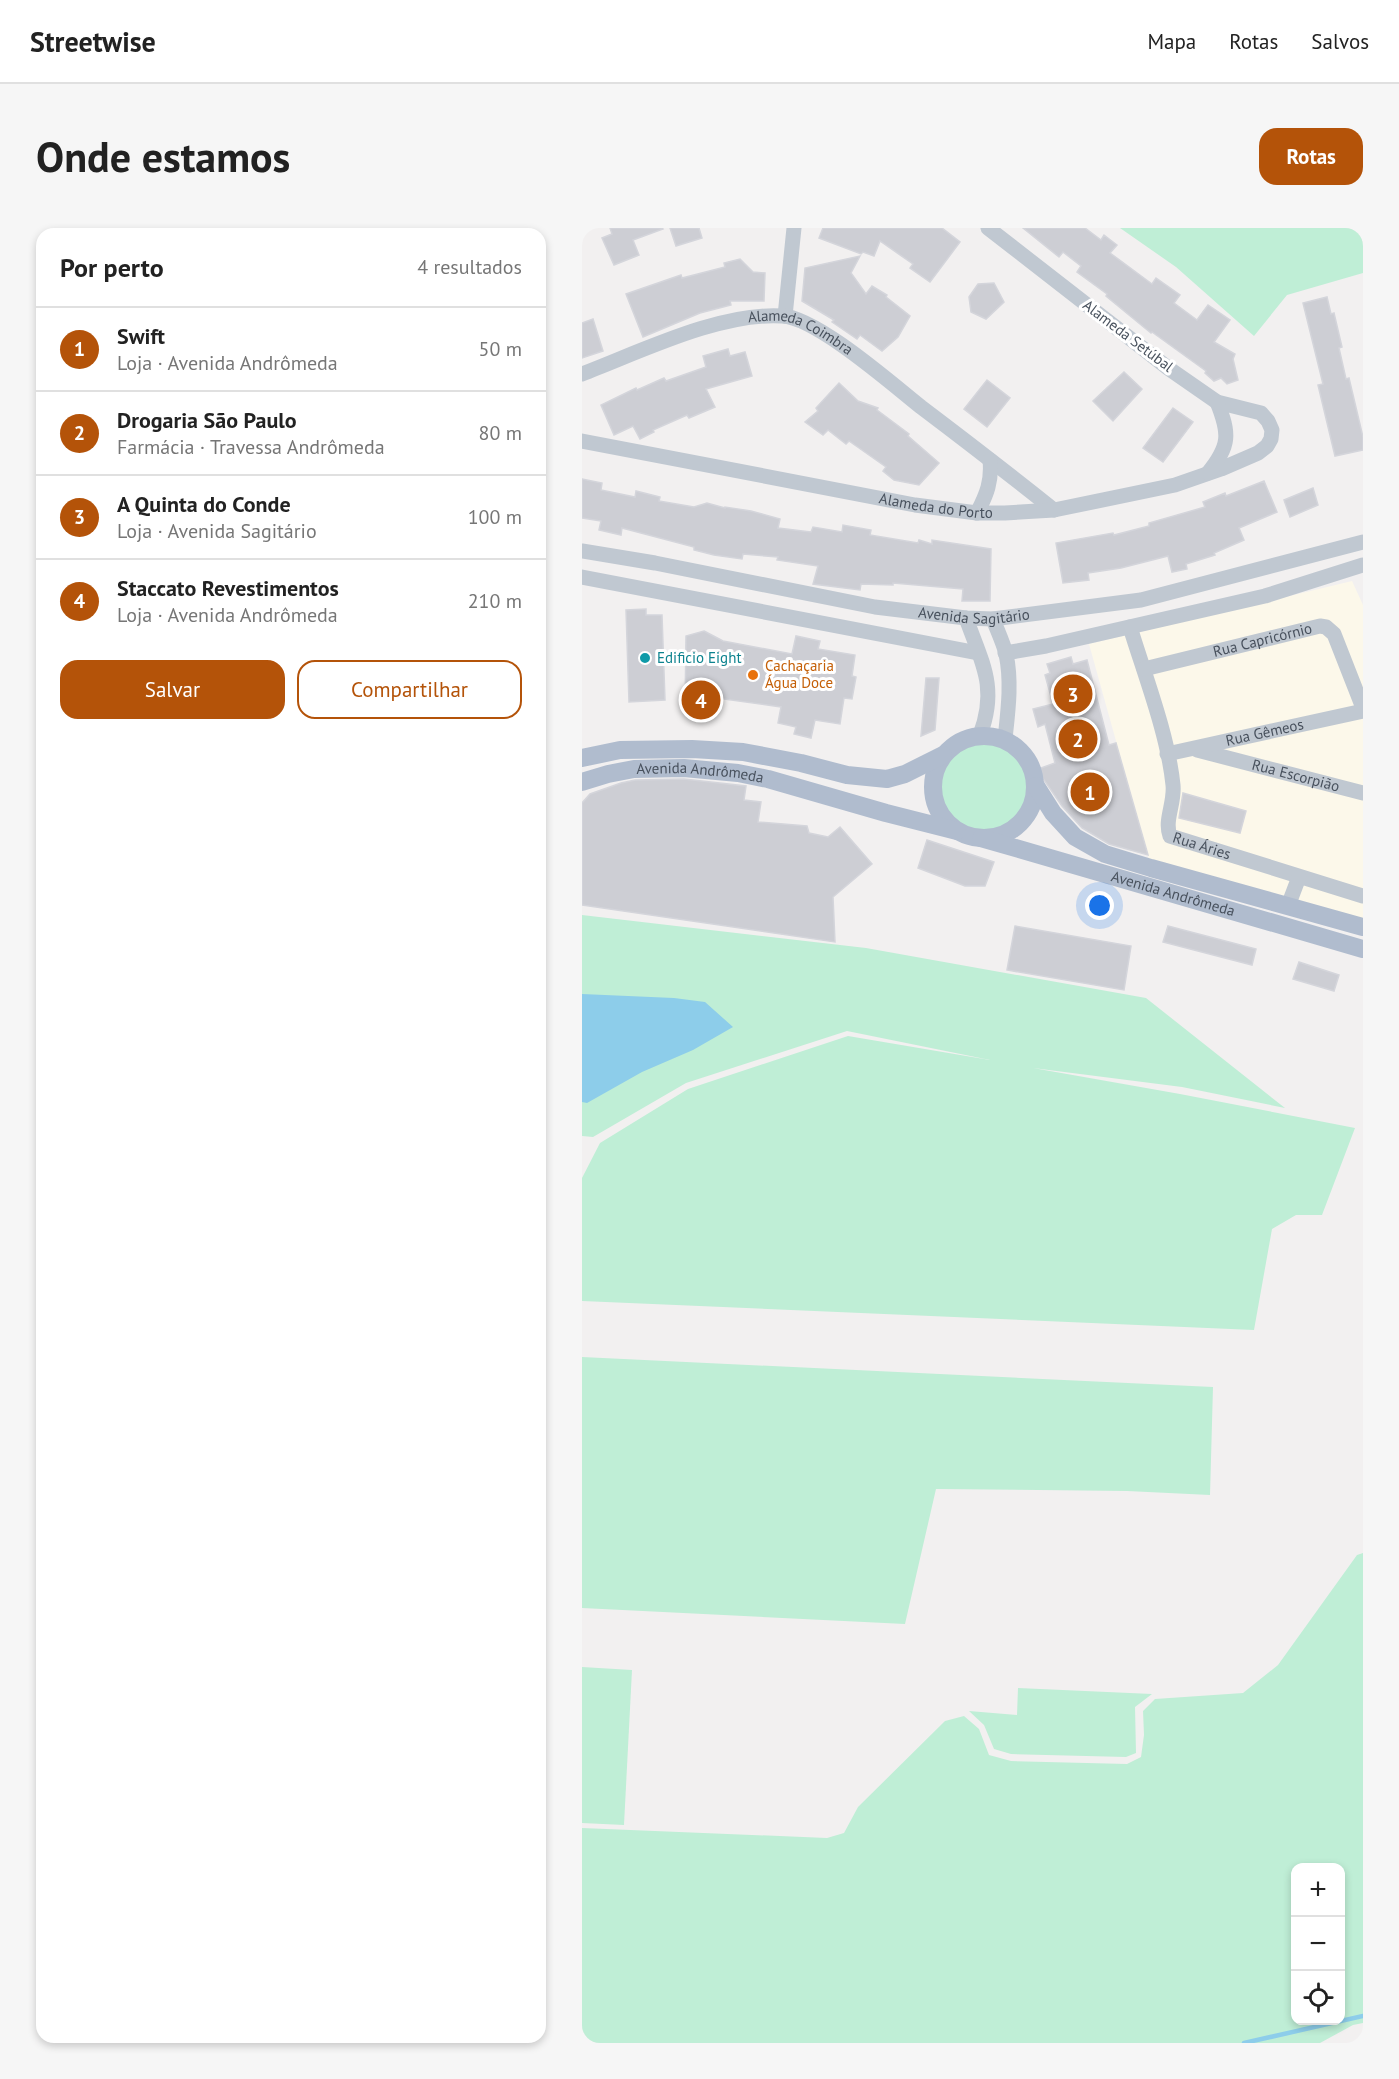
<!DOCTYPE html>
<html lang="pt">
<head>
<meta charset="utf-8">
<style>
  :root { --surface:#fff; --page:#f6f6f6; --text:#222; --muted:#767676; --line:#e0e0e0; --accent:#b45309 }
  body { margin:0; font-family:"PT Sans",sans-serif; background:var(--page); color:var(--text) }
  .controls { position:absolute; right:18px; bottom:18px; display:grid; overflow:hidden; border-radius:12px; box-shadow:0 3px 9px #0003 }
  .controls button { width:54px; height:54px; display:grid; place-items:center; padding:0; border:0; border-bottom:2px solid var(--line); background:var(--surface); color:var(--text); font:30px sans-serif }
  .you { position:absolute; left:518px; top:678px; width:21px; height:21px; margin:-15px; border:4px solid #fff; border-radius:50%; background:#1a73e8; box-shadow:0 0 0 9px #1a73e833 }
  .badge { display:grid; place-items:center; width:39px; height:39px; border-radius:50%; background:var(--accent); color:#fff; font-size:20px; font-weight:700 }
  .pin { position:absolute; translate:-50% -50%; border:3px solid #fff; box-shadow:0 2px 6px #0006 }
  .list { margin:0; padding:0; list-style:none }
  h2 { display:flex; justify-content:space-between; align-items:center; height:78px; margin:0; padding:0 24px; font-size:26px }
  h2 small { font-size:20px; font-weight:400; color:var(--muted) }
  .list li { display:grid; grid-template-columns:39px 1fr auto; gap:18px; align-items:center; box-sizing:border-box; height:84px; padding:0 24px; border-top:2px solid var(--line) }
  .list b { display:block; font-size:22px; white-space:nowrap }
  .list p { margin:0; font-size:20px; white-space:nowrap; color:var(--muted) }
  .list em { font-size:20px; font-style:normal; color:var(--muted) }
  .actions { display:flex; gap:12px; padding:18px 24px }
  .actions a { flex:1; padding:14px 0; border:2px solid var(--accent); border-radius:18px; text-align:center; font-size:21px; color:var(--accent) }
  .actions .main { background:var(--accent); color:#fff }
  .icon { flex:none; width:33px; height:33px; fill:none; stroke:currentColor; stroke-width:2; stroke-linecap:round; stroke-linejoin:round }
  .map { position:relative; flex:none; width:781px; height:1815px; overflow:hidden; border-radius:18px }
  header { display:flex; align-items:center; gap:36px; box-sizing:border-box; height:84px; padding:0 30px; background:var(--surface); border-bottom:2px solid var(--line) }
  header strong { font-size:28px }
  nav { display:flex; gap:33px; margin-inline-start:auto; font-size:21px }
  .intro { display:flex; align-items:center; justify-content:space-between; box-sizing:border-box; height:144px; padding:0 36px }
  h1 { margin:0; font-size:42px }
  .button { padding:15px 27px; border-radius:18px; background:var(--accent); color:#fff; font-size:21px; font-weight:700 }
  main { display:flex; gap:36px; padding:0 36px }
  aside { flex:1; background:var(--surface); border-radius:18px; box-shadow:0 3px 9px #0003 }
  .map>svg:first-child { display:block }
  .commercial { fill:#fcf8ea }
  .green { fill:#bfeed6; fill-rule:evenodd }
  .water { fill:#8dcdea }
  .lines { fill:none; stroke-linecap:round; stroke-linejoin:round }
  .stream { stroke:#8dcdea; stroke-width:4.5 }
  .building { fill:#cdced4; stroke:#d4d5db; stroke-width:1.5 }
  .minor { stroke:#c0c8d1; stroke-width:15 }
  .major { stroke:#b0bcce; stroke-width:18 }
  .culture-dot { fill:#0f9aa8; stroke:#fff; stroke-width:2 }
  .food-dot { fill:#e8710a; stroke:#fff; stroke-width:2 }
  .labels { text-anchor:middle; stroke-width:6; stroke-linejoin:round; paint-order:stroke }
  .street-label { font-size:15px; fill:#48515d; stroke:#fff }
  .culture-label { font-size:15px; fill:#0d838f; stroke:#fff; text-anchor:start }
  .food-label { font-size:15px; fill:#c56008; stroke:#fff; text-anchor:start }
</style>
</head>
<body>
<header>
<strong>Streetwise</strong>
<nav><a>Mapa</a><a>Rotas</a><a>Salvos</a></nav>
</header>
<div class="intro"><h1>Onde estamos</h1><a class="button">Rotas</a></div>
<main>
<aside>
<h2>Por perto<small>4 resultados</small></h2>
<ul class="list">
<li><span class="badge">1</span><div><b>Swift</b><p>Loja · Avenida Andrômeda</p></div><em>50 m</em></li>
<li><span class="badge">2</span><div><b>Drogaria São Paulo</b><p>Farmácia · Travessa Andrômeda</p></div><em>80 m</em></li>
<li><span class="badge">3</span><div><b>A Quinta do Conde</b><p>Loja · Avenida Sagitário</p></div><em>100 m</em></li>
<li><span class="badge">4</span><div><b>Staccato Revestimentos</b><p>Loja · Avenida Andrômeda</p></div><em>210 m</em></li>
</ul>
<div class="actions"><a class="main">Salvar</a><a>Compartilhar</a></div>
</aside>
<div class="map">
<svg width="781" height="1815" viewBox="0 0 781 1815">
  <rect width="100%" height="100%" fill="#f2f0f0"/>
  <path class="commercial" d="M 770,353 L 781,377 L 781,693 L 568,635 L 507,416 Z"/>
  <g class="green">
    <path d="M 538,0 L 781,0 L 781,45 L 705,67 L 672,108 L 594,39 Z"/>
    <circle cx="403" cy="557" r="45"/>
    <path d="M 0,687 L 284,720 L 564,770 L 703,880 L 600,859 L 451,840 L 598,866 L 773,900 L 740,987 L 714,987 L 690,1001 L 672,1102 L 0,1073 L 0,950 L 18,915 L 106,861 L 266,808 L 408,832 L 265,803 L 104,855 L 11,909 L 0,908 Z"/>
    <path d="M 0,1129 L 631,1159 L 628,1267 L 545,1263 L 354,1261 L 323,1396 L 0,1380 Z"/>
    <path d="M 781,1325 L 781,1795 L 771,1797 L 738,1815 L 0,1815 L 0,1600 L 245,1610 L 262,1605 L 276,1579 L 363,1493 L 382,1488 L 397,1501 L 407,1527 L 429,1533 L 545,1536 L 559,1529 L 562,1507 L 561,1483 L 573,1471 L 661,1465 L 696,1437 L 775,1327 ZM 714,1640 L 758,1640 L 758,1792 L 714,1792 Z"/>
    <path d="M 0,1439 L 50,1442 L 42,1597 L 0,1595 Z"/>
    <path d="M 436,1460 L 570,1466 L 553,1479 L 554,1525 L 544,1529 L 429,1526 L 412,1521 L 402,1497 L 387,1483 L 435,1487 Z"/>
  </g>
  <path class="water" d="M 0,766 L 92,770 L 123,774 L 151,799 L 111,822 L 60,844 L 5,875 L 0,874 Z"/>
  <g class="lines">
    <path class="stream" d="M 662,1815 L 781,1788"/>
  </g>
  <g class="building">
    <path d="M 28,0 L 80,0 L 81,1 L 51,12 L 57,27 L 32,37 L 20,10 L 30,6 Z"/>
    <path d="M 88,0 L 117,0 L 120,10 L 94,18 Z"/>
    <path d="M 241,0 L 360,0 L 378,14 L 348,54 L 328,40 L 331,36 L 298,13 L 292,28 L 281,24 L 279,26 L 237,10 Z"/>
    <path d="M 441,0 L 503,0 L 519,12 L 522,7 L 535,17 L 528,25 L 570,56 L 574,50 L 598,67 L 592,75 L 615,92 L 626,77 L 648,92 L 632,114 L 653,126 L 651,131 L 656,152 L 645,156 L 639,150 L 632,153 L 623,145 L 624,143 L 570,104 L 569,105 L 524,68 L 525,66 L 495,44 L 499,38 L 481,24 L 477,29 Z"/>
    <path d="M 278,28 L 269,45 L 284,66 L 290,58 L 305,67 L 304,69 L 328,88 L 316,109 L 300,123 L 278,107 L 275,111 L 250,94 L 252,92 L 220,73 L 223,40 Z"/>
    <path d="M 158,31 L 171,44 L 183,45 L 182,73 L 148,73 L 149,77 L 118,85 L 61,109 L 44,66 L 99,47 L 100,50 L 143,39 L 142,35 Z"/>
    <path d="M 412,55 L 422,74 L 404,91 L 389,84 L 387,69 L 396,56 Z"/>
    <path d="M 745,69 L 749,86 L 752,85 L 760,119 L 757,120 L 764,151 L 767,150 L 781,209 L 781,222 L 753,228 L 736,157 L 741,156 L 721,75 Z"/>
    <path d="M 11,91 L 21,123 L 0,130 L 0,95 Z"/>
    <path d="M 146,121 L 148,128 L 163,124 L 170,148 L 124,161 L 133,179 L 107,190 L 105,187 L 71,202 L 72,204 L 58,211 L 51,198 L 32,207 L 19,177 L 54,160 L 55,162 L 82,150 L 84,153 L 124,139 L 121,128 Z"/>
    <path d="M 542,144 L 560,161 L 531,193 L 511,173 Z"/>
    <path d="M 405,152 L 428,170 L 405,199 L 382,181 Z"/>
    <path d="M 257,155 L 276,173 L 296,180 L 295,182 L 327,206 L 326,208 L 357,235 L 337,257 L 312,252 L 301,243 L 304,239 L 277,220 L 267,213 L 264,216 L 246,202 L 241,207 L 223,194 L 236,183 L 234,180 Z"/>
    <path d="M 591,180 L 611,194 L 581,234 L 561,220 Z"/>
    <path d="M 0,251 L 20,255 L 19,262 L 53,269 L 54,263 L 78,269 L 77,273 L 112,279 L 125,275 L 143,280 L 143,279 L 169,283 L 198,291 L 196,300 L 229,304 L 231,299 L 260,304 L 261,297 L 289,302 L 288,307 L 336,315 L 337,312 L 350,316 L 350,312 L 409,321 L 408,373 L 380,373 L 381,361 L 311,355 L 311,357 L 279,356 L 278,362 L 231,356 L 236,338 L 195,332 L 196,329 L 161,326 L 160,331 L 132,327 L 112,322 L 112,319 L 40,300 L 39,307 L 17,302 L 19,293 L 0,290 Z"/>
    <path d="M 682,253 L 695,284 L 657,300 L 662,312 L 632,325 L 633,327 L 604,336 L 605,341 L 590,344 L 586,328 L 539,340 L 506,345 L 507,352 L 481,355 L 474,315 L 531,305 L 532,307 L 567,298 L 567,295 L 623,279 L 621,274 L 643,265 L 644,268 Z"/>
    <path d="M 731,260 L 736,277 L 708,289 L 702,272 Z"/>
    <path d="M 64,381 L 64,387 L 80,387 L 83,472 L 47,474 L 44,382 Z"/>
    <path d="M 122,403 L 141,413 L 210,426 L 214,408 L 238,413 L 236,421 L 273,427 L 270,448 L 274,449 L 270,471 L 262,470 L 258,496 L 233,492 L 229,510 L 212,506 L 214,499 L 196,495 L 199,479 L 135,470 L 134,481 L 103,481 L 104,408 Z"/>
    <path d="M 489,429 L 491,436 L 505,432 L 527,517 L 534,515 L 566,627 L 527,616 L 500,600 L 480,578 L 460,549 L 459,540 L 473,535 L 463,496 L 456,499 L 451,481 L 471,476 L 463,447 L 468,445 L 465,436 Z"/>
    <path d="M 344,450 L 357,450 L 353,502 L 339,508 Z"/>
    <path d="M 102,551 L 164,558 L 162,572 L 179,574 L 176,594 L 225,598 L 227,605 L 246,609 L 258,599 L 290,636 L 251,669 L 253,714 L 0,677 L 0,575 L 8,566 L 39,555 L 53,552 Z"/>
    <path d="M 601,565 L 664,583 L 658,605 L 597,590 Z"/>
    <path d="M 345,612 L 412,634 L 403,658 L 383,658 L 336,640 Z"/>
    <path d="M 433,698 L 549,718 L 542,762 L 425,742 Z"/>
    <path d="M 586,698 L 674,721 L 670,737 L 581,714 Z"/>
    <path d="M 717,734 L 757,747 L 752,763 L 711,751 Z"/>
  </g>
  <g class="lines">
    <g class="minor">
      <path d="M 203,88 L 212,0"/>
      <path id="s1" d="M 0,146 C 58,124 138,84 200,88 C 234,89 310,156 339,179 C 384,213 428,247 472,282"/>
      <path id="s2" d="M 0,213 L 333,277 L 395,285 L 423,285 L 472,282 L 593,257 L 639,241 L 676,225 L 685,218 L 689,211 L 690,202 L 686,193 L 679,185 L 635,174 L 586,140 L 406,0"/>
      <path d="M 626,245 C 648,218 648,206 635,174"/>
      <path d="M 395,285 C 405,266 410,253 408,232"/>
      <path id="s3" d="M 0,323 L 73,335 L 293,379 L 384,390 L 411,391 L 559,372 L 781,314"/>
      <path d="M 0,349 L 396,425"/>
      <path d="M 384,390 C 400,435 416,459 398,507"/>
      <path d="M 411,391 C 415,402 421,414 424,426 C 430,454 426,483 423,511"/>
      <path id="s4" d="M 548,399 C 563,448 586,507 591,557 C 593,575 582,592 588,608 L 781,668"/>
      <path d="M 423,425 L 464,418 L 683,368 L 781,337"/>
      <path id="s5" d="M 562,441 L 738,398 L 744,399 L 752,406 L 781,480"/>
      <path id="s6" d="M 615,522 L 781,565"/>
      <path id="s7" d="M 585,526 L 781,483"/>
      <path d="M 706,678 L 717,649"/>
    </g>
    <g class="major">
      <circle cx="402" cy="559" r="51"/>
      <path d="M 0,530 L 38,522 L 110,521 L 161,524 L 219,535 L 265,547 L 305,551 L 323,546 L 361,527"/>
      <path id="s8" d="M 0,554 L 26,546 L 52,541 L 102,540 L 156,545 L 186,551 L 304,585 L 375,603"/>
      <path d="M 454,558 L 471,585 L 493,609 L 523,626 L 569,640 L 781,699"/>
      <path id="s9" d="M 399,610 L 781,721"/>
    </g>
  </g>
  <circle class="culture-dot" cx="63" cy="430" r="6"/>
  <circle class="food-dot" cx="171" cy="447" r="6"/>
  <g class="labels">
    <g class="street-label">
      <text transform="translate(546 108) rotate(37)" y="5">Alameda Setúbal</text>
      <text dy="5" stroke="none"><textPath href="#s1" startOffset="232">Alameda Coimbra</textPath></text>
      <text dy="5" stroke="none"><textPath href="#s2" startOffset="360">Alameda do Porto</textPath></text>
      <text dy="5" stroke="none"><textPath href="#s3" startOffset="398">Avenida Sagitário</textPath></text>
      <text dy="5" stroke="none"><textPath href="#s5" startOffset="122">Rua Capricórnio</textPath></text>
      <text dy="5" stroke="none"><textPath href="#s7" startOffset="100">Rua Gêmeos</textPath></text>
      <text dy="5" stroke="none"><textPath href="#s8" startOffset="120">Avenida Andrômeda</textPath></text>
      <text dy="5" stroke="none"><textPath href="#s6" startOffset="102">Rua Escorpião</textPath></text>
      <text dy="5" stroke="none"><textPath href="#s4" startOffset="249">Rua Áries</textPath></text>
      <text dy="5" stroke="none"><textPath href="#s9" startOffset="200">Avenida Andrômeda</textPath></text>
    </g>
    <g class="culture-label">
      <text x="75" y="435">Edificio Eight</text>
    </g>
    <g class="food-label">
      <text x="183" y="443">Cachaçaria<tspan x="183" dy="17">Água Doce</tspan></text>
    </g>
  </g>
</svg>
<div class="controls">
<button>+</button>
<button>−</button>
<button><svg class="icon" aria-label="locate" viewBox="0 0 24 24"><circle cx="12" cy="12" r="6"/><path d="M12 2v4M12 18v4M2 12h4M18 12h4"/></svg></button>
</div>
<div class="you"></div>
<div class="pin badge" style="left:508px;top:564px">1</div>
<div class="pin badge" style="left:496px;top:511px">2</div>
<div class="pin badge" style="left:491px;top:466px">3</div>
<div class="pin badge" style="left:119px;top:472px">4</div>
</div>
</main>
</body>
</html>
